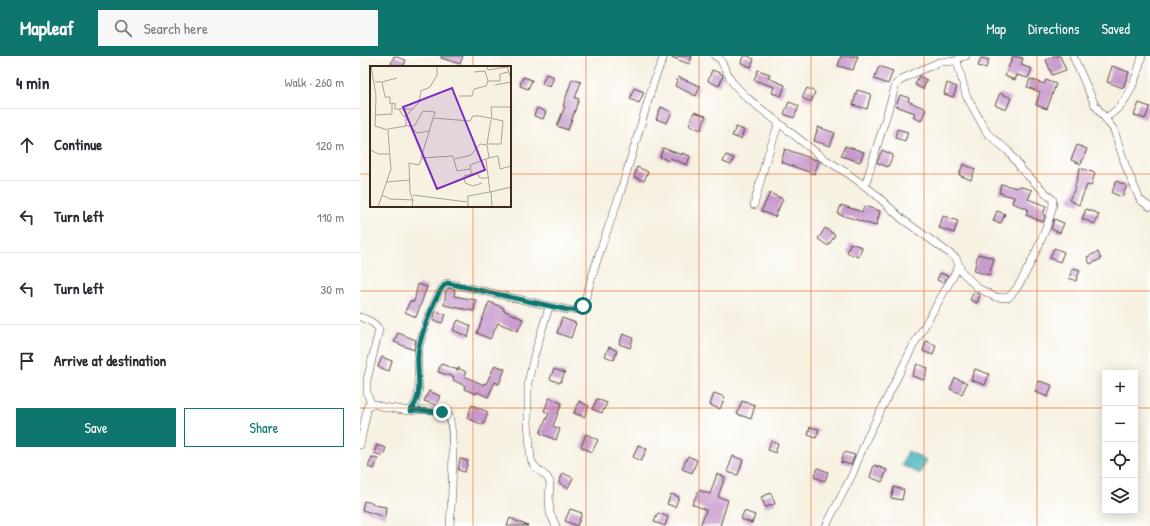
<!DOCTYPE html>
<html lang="en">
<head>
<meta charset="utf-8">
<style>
  :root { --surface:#fff; --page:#f7f7f7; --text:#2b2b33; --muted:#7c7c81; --line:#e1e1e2; --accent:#0f766e }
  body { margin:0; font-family:"Patrick Hand",sans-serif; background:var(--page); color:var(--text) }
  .controls { position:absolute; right:12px; bottom:12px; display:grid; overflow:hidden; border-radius:0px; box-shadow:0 2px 10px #0003 }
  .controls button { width:36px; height:36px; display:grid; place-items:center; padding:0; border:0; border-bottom:1px solid var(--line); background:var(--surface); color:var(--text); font:20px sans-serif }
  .stop { position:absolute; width:12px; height:12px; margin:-9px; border:3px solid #0f766e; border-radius:50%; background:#fff }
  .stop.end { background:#0f766e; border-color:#fff; box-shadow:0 1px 4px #0008 }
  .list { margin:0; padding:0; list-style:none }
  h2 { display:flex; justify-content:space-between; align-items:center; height:52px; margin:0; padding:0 16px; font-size:17px }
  h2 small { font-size:13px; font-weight:400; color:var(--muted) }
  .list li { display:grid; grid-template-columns:26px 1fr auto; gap:12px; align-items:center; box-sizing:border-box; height:72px; padding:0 16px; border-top:1px solid var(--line) }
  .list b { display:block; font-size:15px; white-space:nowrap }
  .list em { font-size:13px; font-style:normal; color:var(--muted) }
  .actions { display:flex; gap:8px; padding:12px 16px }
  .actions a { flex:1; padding:9px 0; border:1px solid var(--accent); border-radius:0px; text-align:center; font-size:14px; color:var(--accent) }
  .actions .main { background:var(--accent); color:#fff }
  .icon { flex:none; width:22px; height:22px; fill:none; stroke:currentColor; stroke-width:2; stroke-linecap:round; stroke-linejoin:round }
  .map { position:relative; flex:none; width:790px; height:470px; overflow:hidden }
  header { display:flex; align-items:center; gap:24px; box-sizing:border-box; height:56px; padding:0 20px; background:var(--accent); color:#fff }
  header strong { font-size:19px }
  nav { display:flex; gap:22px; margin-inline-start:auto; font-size:14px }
  .search { width:280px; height:36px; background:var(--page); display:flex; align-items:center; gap:10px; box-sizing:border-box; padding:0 14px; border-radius:0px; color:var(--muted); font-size:15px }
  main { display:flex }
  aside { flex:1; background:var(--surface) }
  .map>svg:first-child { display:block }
  .water { fill:#41b1ba; stroke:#3e6e6c }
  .building { fill:#c798cc }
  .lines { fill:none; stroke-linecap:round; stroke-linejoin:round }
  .minor-casing { stroke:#57483b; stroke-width:8 }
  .minor { stroke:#fff; stroke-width:7 }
  .route { stroke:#0f766e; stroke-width:5 }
  .grid { fill:none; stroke:#e8590c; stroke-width:1; stroke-opacity:0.55 }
  .inset-road { fill:none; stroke:#aca194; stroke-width:1 }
  .view { fill:#7b2cbf; fill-opacity:0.15; stroke:#7b2cbf; stroke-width:2 }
  .inset-edge { fill:none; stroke:#3b2a1e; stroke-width:2 }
</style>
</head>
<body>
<header>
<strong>Mapleaf</strong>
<div class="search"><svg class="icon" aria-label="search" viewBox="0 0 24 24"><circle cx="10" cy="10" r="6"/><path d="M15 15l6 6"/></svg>Search here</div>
<nav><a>Map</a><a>Directions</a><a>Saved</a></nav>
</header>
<main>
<aside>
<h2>4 min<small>Walk · 260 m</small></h2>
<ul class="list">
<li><svg class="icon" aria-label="ahead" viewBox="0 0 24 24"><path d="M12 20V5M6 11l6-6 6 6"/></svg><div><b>Continue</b></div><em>120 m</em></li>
<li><svg class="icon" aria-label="left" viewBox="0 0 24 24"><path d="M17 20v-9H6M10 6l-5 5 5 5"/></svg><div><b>Turn left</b></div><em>110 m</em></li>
<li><svg class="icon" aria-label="left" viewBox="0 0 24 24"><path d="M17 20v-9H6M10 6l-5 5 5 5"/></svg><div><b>Turn left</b></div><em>30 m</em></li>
<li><svg class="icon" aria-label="arrive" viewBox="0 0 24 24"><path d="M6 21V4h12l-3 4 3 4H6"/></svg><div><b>Arrive at destination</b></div></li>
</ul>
<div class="actions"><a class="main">Save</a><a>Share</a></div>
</aside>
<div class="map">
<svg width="790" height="470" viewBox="0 0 790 470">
  <rect width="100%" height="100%" fill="#fff"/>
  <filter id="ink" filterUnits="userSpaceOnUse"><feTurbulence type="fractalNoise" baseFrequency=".025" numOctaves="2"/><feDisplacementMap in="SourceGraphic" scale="8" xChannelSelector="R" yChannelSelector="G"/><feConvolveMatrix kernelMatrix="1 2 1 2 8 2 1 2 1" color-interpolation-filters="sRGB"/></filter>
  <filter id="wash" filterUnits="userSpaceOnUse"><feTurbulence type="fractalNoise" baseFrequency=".012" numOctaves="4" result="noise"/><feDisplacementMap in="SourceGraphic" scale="16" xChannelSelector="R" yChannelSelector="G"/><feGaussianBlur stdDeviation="0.9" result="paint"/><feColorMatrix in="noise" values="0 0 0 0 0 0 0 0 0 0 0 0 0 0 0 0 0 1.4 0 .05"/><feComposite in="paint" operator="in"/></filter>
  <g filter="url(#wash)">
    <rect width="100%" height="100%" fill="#f7f1e2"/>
    <path class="water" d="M 548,395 L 567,404 L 560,418 L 541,409 Z"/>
    <g id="blocks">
      <g class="building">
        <path d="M 34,0 L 46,4 L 43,11 L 38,11 L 31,8 Z"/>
        <path d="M 81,0 L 103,0 L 100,8 L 81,2 Z"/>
        <path d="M 309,0 L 332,0 L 329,8 Z"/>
        <path d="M 383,0 L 388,0 L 394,3 L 391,11 L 381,7 Z"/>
        <path d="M 481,0 L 498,0 L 493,14 L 478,10 Z"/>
        <path d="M 653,0 L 663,2 L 661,9 L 672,13 L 668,22 L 657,19 L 655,24 L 645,20 Z"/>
        <path d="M 694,0 L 700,0 L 706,14 L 692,19 L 686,4 Z"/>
        <path d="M 621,2 L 629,4 L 626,12 L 618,10 Z"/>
        <path d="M 519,10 L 533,15 L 528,28 L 514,23 Z"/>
        <path d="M 752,10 L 769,16 L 763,32 L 747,26 Z"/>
        <path d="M 352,14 L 362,18 L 363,20 L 359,30 L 348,25 Z"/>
        <path d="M 398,14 L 410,18 L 408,22 L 425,29 L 421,40 L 412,37 L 414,31 L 394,24 Z"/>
        <path d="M 186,18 L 194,21 L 190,31 L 182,28 Z"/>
        <path d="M 559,20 L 567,24 L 563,33 L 555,29 Z"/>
        <path d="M 163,21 L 172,24 L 168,33 L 160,30 Z"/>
        <path d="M 318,21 L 340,30 L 336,40 L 315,30 Z"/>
        <path d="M 212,23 L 221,26 L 215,42 L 219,43 L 208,74 L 197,70 L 205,50 L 203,50 Z"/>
        <path d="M 670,23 L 684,28 L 686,24 L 696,28 L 687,53 L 676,49 L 680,36 L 667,31 Z"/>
        <path d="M 587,27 L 597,31 L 593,41 L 584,38 Z"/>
        <path d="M 274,32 L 284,36 L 279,47 L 270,43 Z"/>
        <path d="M 447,32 L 455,36 L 451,46 L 442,42 Z"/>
        <path d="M 497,34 L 511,38 L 507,53 L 493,49 Z"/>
        <path d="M 640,37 L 651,42 L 646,54 L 635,49 Z"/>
        <path d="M 540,39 L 549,42 L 548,45 L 566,53 L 561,65 L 553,61 L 555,57 L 536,50 Z"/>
        <path d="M 429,46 L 439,50 L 434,62 L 424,58 Z"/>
        <path d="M 779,47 L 790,51 L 785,63 L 774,59 Z"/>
        <path d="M 301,51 L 312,56 L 307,67 L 296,63 Z"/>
        <path d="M 177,52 L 186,56 L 183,63 L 174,60 Z"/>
        <path d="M 334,56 L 346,60 L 341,74 L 329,69 Z"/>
        <path d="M 376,71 L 384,74 L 381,83 L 372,80 Z"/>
        <path d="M 458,71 L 475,77 L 470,90 L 454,85 Z"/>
        <path d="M 537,73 L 548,76 L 545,85 L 535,82 Z"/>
        <path d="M 717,89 L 727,93 L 721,108 L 711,104 Z"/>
        <path d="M 485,90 L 504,96 L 500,106 L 481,100 Z"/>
        <path d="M 303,92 L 322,99 L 322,97 L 330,100 L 327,109 L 310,102 L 309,105 L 300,101 Z"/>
        <path d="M 425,93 L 459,105 L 454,118 L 421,106 Z"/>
        <path d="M 522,94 L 533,99 L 528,111 L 517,107 Z"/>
        <path d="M 366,99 L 374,102 L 371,109 L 363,106 Z"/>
        <path d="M 603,108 L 615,113 L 611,124 L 599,119 Z"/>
        <path d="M 277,111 L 288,116 L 284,125 L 274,121 Z"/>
        <path d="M 720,112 L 735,117 L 731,130 L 727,129 L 719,149 L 709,144 L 714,134 Z"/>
        <path d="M 756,125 L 767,130 L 762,141 L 752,137 Z"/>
        <path d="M 641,128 L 657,132 L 658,130 L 672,134 L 668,143 L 686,150 L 683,159 L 685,159 L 683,166 L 666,159 L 668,153 L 652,147 L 654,141 L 639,137 Z"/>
        <path d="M 410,137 L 423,143 L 415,161 L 401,155 Z"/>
        <path d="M 481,149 L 502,156 L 504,150 L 520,155 L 516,170 L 478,158 Z"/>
        <path d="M 726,153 L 739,158 L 735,168 L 722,163 Z"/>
        <path d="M 637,155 L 645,158 L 641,167 L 633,165 Z"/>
        <path d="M 583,160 L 598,165 L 594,177 L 579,172 Z"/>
        <path d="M 694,163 L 704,167 L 700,177 L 691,173 Z"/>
        <path d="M 465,172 L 475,179 L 468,190 L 458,183 Z"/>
        <path d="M 490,187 L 502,191 L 499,201 L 487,197 Z"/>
        <path d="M 694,192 L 704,196 L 700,206 L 690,202 Z"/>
        <path d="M 738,196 L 741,203 L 730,208 L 727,201 Z"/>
        <path d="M 618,198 L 634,202 L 629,219 L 614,215 Z"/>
        <path d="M 713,212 L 720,214 L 716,225 L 709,222 Z"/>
        <path d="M 580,217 L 588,220 L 583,227 L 577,224 Z"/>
        <path d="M 58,228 L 67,231 L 56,261 L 45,256 L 50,245 L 54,246 Z"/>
        <path d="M 89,232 L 95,234 L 94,240 L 116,244 L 114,255 L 84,249 L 86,235 Z"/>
        <path d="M 614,236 L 620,239 L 617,247 L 610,244 Z"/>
        <path d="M 129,246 L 144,252 L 143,254 L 163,263 L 158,275 L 138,267 L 130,283 L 117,277 Z"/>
        <path d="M 76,255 L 86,259 L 82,267 L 73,264 Z"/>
        <path d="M 202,262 L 216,267 L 211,282 L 197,277 Z"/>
        <path d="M 98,264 L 111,270 L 108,281 L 93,274 Z"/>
        <path d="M 38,277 L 56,284 L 54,294 L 34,286 Z"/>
        <path d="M 263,278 L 273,282 L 270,292 L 259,288 Z"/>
        <path d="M 566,285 L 576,289 L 573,299 L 563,295 Z"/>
        <path d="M 249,291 L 257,295 L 254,304 L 245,300 Z"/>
        <path d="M 22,301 L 32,305 L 29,315 L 18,311 Z"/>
        <path d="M 81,308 L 98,314 L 98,312 L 106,316 L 104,320 L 124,329 L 124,327 L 126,328 L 135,309 L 145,313 L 139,328 L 135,326 L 128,341 L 117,336 L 116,338 L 104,333 L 105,330 L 93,324 L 94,321 L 78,316 Z"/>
        <path d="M 557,308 L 568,312 L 564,324 L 552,320 Z"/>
        <path d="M 194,313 L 205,317 L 200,327 L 190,323 Z"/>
        <path d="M 615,313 L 629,318 L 625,329 L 611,324 Z"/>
        <path d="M 595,322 L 607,327 L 602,338 L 590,333 Z"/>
        <path d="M 679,325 L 692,329 L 688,341 L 675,336 Z"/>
        <path d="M 69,335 L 80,340 L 76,349 L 64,345 Z"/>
        <path d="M 354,337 L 365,341 L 360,353 L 350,349 Z"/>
        <path d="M 189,342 L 202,347 L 193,370 L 200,373 L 196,384 L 180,377 L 189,357 L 184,355 Z"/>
        <path d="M 237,343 L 247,347 L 242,357 L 232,353 Z"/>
        <path d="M 219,345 L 229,350 L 224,361 L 214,357 Z"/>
        <path d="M 382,345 L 395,349 L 391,363 L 377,358 Z"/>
        <path d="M 112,349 L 128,356 L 123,369 L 107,362 Z"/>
        <path d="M 450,371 L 459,373 L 456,382 L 448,379 Z"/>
        <path d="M 226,378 L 238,384 L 232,396 L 221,391 Z"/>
        <path d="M 411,385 L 418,388 L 415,397 L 408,394 Z"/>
        <path d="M 17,389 L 26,392 L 23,400 L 14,397 Z"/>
        <path d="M 278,389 L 287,393 L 281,405 L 273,401 Z"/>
        <path d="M 484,396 L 495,399 L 491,409 L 481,406 Z"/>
        <path d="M 328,400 L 337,404 L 332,417 L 322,413 Z"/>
        <path d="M 373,400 L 383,404 L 378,419 L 367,416 Z"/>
        <path d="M 12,401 L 18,403 L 14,413 L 8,411 Z"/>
        <path d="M 100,403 L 108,405 L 105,416 L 98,414 Z"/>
        <path d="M 514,409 L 527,414 L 522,426 L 510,421 Z"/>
        <path d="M 458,412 L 468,416 L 465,425 L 454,421 Z"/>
        <path d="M 203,417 L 213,422 L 208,432 L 199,427 Z"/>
        <path d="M 357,418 L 365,421 L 358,441 L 368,444 L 360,470 L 340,470 L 346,454 L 332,448 L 339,434 L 350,438 Z"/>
        <path d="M 534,431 L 544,434 L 542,444 L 531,442 Z"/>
        <path d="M 411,437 L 415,448 L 405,451 L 401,441 Z"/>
        <path d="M 311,438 L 319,441 L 315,451 L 307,448 Z"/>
        <path d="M 4,445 L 13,447 L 13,449 L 26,451 L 25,461 L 2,454 Z"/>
        <path d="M 210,453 L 222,457 L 217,470 L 205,465 Z"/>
        <path d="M 384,455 L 395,459 L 392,467 L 381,463 Z"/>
        <path d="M 298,457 L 308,461 L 305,470 L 294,466 Z"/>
        <path d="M 150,462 L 168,470 L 147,470 Z"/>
      </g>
    </g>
  </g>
  <g filter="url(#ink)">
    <use href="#blocks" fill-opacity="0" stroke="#57483b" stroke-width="1"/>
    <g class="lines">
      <defs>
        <g id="minor">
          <path d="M 355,0 L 360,3 L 372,26 L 386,41 L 463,102 L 487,117 L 513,136 L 542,163 L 596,202 L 602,216 L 618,232 L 635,241 L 648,242 C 650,239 654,236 656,233 C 667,217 694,161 693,144 L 663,115 L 648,95 L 627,77 L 606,39 L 597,5 L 600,1 L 606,0"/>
          <path d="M 713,0 L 735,49 L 754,74 L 766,111 L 780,144 L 790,151"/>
          <path d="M 745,62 C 768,50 776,24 782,0"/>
          <path d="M 505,130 L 536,28 L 546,21 L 579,6 L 597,5"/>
          <path d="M 394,149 L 406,104 L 419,67"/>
          <path d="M 189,251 L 174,300 L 168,327 L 168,366 L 171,404 L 175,411 L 187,421 L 190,426 L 189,445 L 190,457 L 196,470"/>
          <path d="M 0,261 C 8,264 15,266 19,274 L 7,324 L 7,337 L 11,348"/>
          <path d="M 50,355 C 58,353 80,353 87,357 C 97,364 91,454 90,470"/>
          <path d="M 0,389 L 8,349 L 14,348 L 23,351 L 50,355 C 65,339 56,317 58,298 C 59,284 76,234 87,227 L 208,254 L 218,254 L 223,250 L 240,195 L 260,138 L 295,22 L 304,0"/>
          <path d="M 466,470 L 492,419 L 506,384 L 553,290 L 599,210"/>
        </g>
      </defs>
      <use href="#minor" class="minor-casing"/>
      <use href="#minor" class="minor"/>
    </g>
  </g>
  <g class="lines" filter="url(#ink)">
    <path class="route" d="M 82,356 L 57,354 L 50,355 C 65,339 56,317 58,298 C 59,284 76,234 87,227 L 208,254 L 218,254 L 223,250"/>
  </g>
  <path class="grid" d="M 113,0 L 113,11M 226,0 L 226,470M 339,0 L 339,470M 451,0 L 451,470M 564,0 L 564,470M 677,0 L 677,470M 0,118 L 11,118M 150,118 L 790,118M 113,150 L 113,470M 0,235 L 790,235M 0,352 L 745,352M 775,352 L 790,352"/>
  <g transform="translate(10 10)">
    <rect width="141" height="141" fill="#f7f1e2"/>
    <path class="inset-road" d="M 1,0 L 6,30 L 5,60 L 18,64 L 20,92 L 21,103 L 8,141M 117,0 L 118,4 L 137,1M 137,0 L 141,13M 104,6 L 115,5 L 118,15 L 130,15 L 130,8 L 138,6M 5,16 L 12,16 L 15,31 L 20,31 L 20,38 L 25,37 L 25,43 L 29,43 L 33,50 L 36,50 L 36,60 L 18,63M 12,16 L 27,12M 125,19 L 141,16M 89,30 L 102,30 L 104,23 L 116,20 L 118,15M 29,43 L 42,43M 6,49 L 22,48 L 22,38M 36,50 L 49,36 L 51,25 L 60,21 L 67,9 L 67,0M 63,52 L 100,55 L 103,50 L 110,50 L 133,55 L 131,78 L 117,78M 122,53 L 121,41 L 141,41M 36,59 L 42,61 L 45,59 L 53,45 L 65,46 L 51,92M 42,62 L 47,67 L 59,65M 117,78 L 121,54M 0,84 L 9,88 L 20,88M 119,92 L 128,90 L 130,103 L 141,100M 85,93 L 101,89 L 110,78 L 117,79 L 119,92 L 116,93 L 120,126 L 141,121M 101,103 L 100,99 L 116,93M 102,108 L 94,110 L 95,117 L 103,120 L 112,117M 16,116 L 40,114M 121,126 L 122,141M 12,129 L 20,133 L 43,134 L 42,141M 43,129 L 97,136M 43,134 L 40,126 L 39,97 L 49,99 L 52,92 L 83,90 L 87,105 L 100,103 L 102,108 L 107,107 L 110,112 L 119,112M 98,141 L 98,130 L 120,126"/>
    <path class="view" d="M 82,22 L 115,104 L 67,123 L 33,41 Z"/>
    <rect width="141" height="141" class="inset-edge"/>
  </g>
</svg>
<div class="controls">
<button>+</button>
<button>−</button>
<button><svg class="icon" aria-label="locate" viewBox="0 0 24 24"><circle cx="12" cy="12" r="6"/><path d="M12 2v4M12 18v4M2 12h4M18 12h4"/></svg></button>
<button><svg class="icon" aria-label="layers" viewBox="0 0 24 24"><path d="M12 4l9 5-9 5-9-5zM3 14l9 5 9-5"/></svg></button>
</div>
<div class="stop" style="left:223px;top:250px"></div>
<div class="stop end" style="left:82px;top:356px"></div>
</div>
</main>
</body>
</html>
